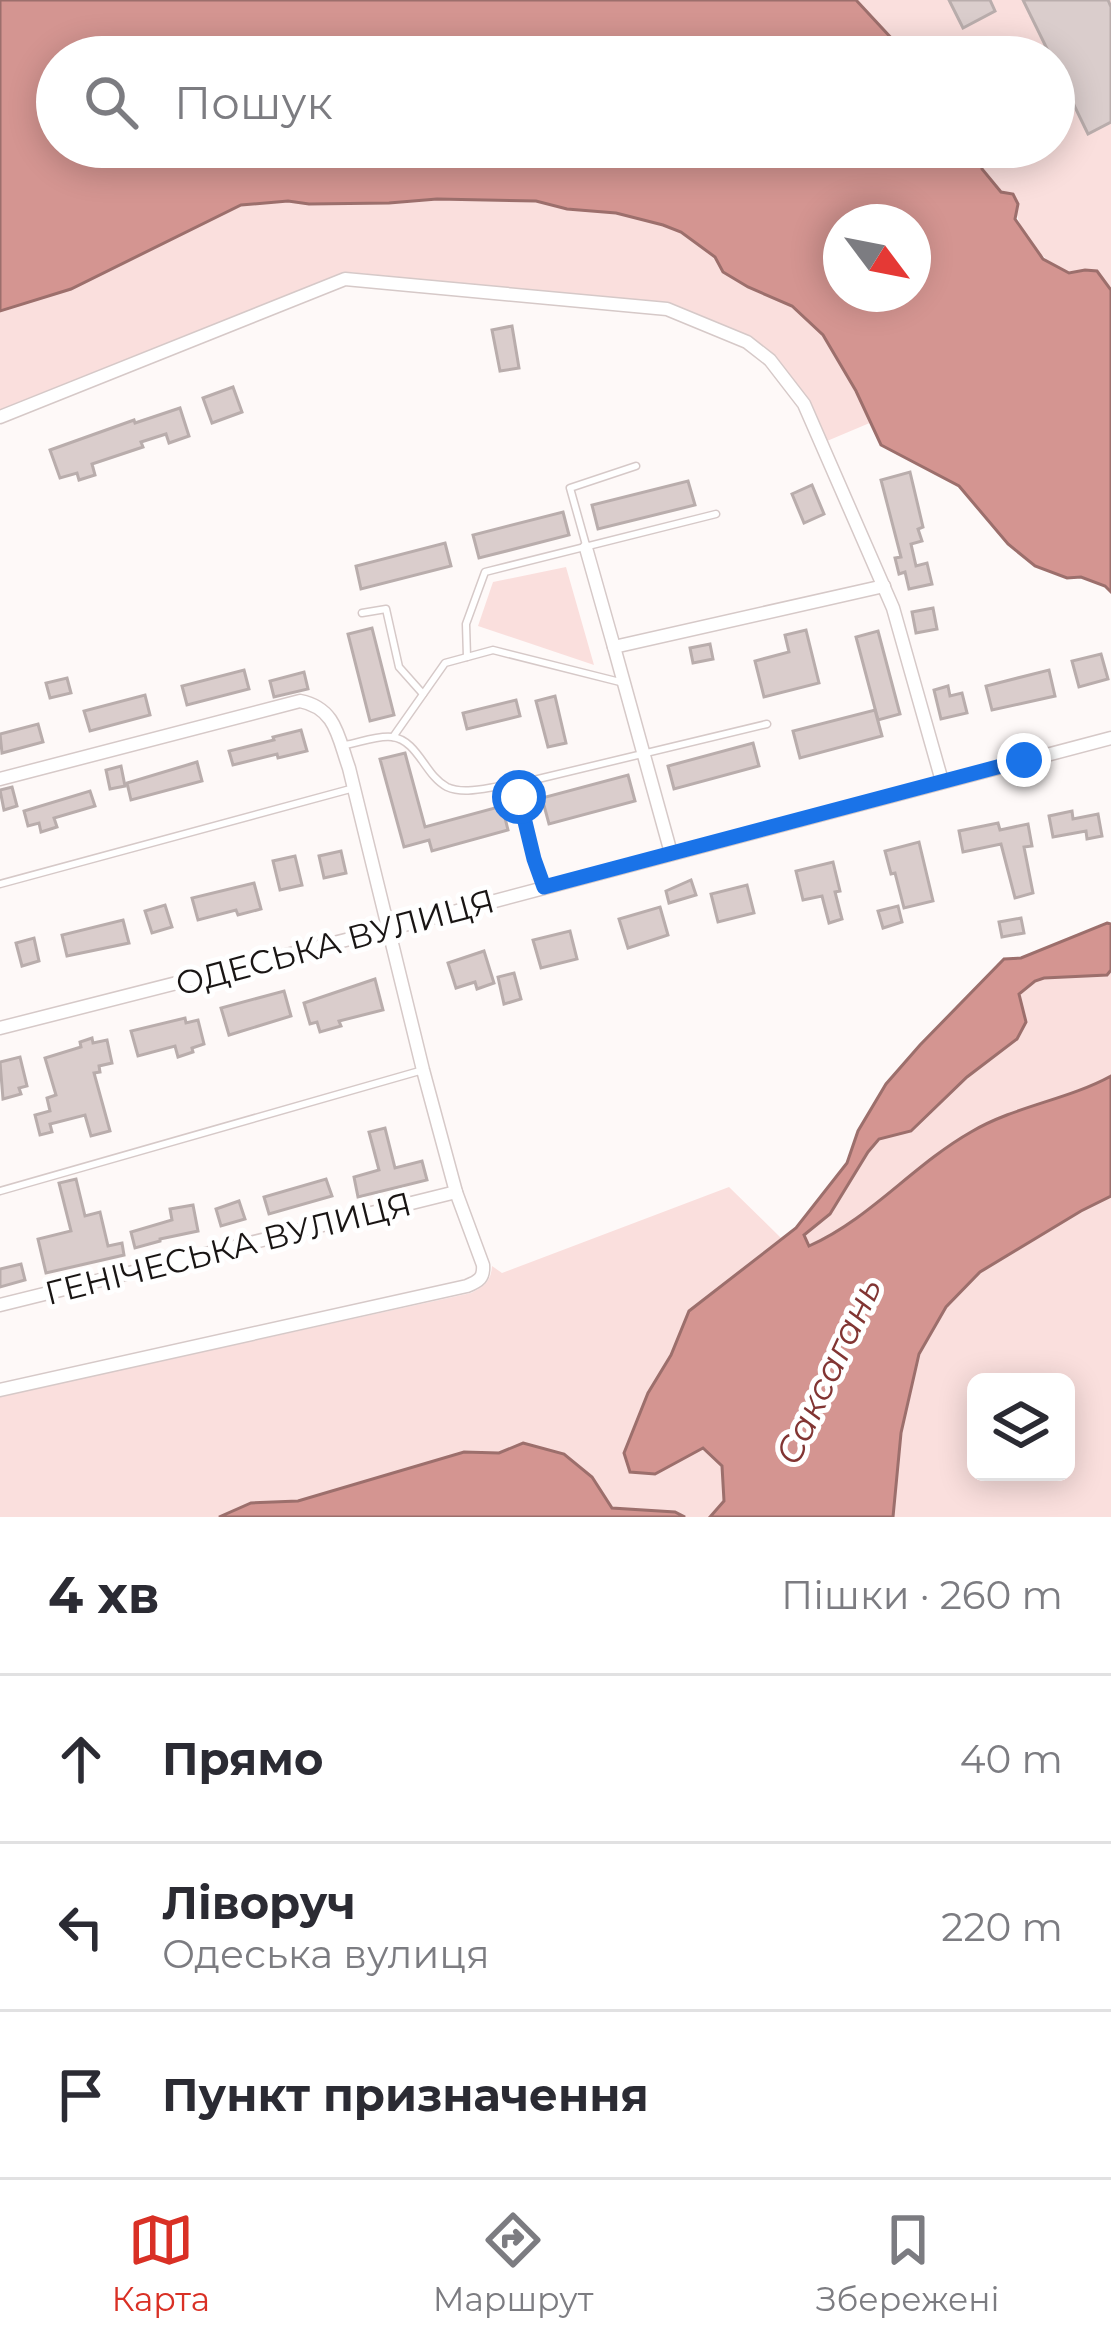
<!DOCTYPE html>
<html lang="uk">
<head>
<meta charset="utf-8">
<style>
  :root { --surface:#fff; --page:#f7f7f7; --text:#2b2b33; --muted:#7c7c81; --line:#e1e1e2; --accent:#d93025 }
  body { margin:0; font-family:Montserrat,sans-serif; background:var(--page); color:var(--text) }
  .controls { position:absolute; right:36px; bottom:36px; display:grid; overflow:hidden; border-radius:18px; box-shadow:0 6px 30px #0003 }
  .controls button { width:108px; height:108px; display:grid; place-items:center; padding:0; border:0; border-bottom:3px solid var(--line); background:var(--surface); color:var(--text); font:60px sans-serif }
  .compass { position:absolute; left:823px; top:204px; width:108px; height:108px; border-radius:50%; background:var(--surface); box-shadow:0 6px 30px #0003; rotate:122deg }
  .stop { position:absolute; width:36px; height:36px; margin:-27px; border:9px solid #1a73e8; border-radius:50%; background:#fff }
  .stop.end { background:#1a73e8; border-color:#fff; box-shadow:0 3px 12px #0008 }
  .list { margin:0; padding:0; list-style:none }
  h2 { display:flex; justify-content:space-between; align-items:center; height:156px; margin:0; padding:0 48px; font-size:51px }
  h2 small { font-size:39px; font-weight:400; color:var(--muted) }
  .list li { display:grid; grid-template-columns:78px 1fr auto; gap:36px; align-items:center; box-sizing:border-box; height:168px; padding:0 48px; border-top:3px solid var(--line) }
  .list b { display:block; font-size:45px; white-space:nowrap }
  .list p { margin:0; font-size:39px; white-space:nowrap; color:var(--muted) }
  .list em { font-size:39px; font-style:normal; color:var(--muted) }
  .icon { flex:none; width:66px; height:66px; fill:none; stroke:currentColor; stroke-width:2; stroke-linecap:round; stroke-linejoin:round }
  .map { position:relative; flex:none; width:1111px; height:1517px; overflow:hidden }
  .search { position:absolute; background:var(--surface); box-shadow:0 6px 30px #0003; left:36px; right:36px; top:36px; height:132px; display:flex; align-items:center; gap:30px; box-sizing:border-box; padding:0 42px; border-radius:66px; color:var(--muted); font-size:45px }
  .sheet { height:660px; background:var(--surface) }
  nav { display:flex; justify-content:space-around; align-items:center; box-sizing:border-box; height:168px; border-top:3px solid var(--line); background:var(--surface); font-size:33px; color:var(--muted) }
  nav a { display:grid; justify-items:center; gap:6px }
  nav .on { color:var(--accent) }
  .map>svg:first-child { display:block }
  .green { fill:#fadfdd; fill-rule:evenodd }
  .water { fill:#d49591; stroke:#9c6f6c; stroke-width:3; fill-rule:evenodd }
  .building { fill:#dacdcc; stroke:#b9adac; stroke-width:3 }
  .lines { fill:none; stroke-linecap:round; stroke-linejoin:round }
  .service-casing { stroke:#d6c9c8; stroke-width:9 }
  .minor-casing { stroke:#d6c9c8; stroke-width:15 }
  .service { stroke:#fff; stroke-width:6 }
  .minor { stroke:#fff; stroke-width:12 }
  .route { stroke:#1a73e8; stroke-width:15 }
  .labels { text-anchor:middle; stroke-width:10; stroke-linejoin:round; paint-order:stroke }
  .street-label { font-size:33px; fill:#191514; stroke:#fff }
  .water-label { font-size:36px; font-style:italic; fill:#823533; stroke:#fff }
</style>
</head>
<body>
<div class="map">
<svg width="1111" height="1517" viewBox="0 0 1111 1517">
  <rect width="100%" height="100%" fill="#fef9f8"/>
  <g class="green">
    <path d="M 856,0 L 1111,0 L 1111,290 C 1101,272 1088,269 1069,273 C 1036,258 1016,230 1013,194 L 1001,193 L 982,169 L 980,147 L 1054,147 L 1054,57 L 905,57 L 894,41 Z"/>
    <path d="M 437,199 L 536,201 L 567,209 L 616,213 L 663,225 L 681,232 L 716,257 L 723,272 L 748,287 L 792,306 L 823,335 L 872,422 L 827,441 L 809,399 L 774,356 L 750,338 L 669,303 L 347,272 L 0,411 L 0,311 L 71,289 L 241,205 L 288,201 L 309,204 L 389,203 Z"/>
    <path d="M 566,567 L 594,665 L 478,626 L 493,582 Z"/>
    <path d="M 1111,970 L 1111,1076 C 1067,1100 1014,1106 970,1132 C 913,1166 870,1219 809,1246 L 804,1236 C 814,1227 825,1220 833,1210 C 853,1184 864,1133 902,1134 L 967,1077 L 1017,1039 L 1023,1007 L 1019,995 L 1035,981 L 1044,978 L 1107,975 Z"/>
    <path d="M 729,1187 L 781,1238 L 689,1311 L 671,1355 L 648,1393 L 655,1474 L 703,1448 L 722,1466 L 724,1501 L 710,1517 L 685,1517 L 675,1512 L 612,1508 L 592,1477 L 508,1448 L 499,1453 L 464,1452 L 298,1501 L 251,1503 L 219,1517 L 0,1517 L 0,1396 L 471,1293 C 484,1286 491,1282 492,1266 L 502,1273 Z"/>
    <path d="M 1111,1196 L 1111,1517 L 893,1517 L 900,1434 L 918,1358 L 946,1307 L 980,1272 L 1081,1211 ZM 976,1382 L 1066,1382 L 1066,1472 L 976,1472 Z"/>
  </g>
  <g class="water">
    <path d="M 0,0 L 856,0 L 894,41 L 905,57 L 57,57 L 57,147 L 980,147 L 982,169 L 1001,192 L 1013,194 L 1018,204 L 1015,219 L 1043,259 L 1069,273 L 1085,270 L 1097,271 L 1111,290 L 1111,592 L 1105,586 L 1081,577 L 1067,578 L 1035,566 L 1008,544 L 959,486 L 881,445 L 856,391 L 823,335 L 792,306 L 748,287 L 723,272 L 715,257 L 681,232 L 663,225 L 616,213 L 567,209 L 536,201 L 437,199 L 389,203 L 309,204 L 288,201 L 241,205 L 71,289 L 0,311 ZM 841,222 L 913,222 L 913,294 L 841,294 Z"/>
    <path d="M 1107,923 L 1111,924 L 1111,970 L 1107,975 L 1044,978 L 1035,981 L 1019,994 L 1026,1022 L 1017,1039 L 967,1077 L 911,1131 L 879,1139 L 868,1152 L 830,1214 L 804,1235 L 809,1246 C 870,1219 913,1165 971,1132 C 1015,1106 1067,1100 1111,1076 L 1111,1196 L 1081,1211 L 980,1272 L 946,1307 L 919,1354 L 901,1433 L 893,1517 L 710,1517 L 724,1501 L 722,1466 L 703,1448 L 655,1474 L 630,1472 L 624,1453 L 648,1393 L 671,1355 L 689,1311 L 796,1228 L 847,1163 L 858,1131 L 886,1084 L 920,1045 L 1004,959 L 1021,958 Z"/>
    <path d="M 523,1443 L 564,1454 L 592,1477 L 612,1508 L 675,1512 L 685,1517 L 219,1517 L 251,1503 L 298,1501 L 464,1452 L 499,1453 Z"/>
  </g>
  <g class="building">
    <path d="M 949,0 L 990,0 L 995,11 L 963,28 Z"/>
    <path d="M 1023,0 L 1108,0 L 1111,7 L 1111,122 L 1088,134 L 1054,64 L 1054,57 L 1051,57 Z"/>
    <path d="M 512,326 L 519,368 L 500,371 L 492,330 Z"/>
    <path d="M 233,387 L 242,412 L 212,423 L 203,398 Z"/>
    <path d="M 180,408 L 189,436 L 169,443 L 166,434 L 141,442 L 143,447 L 92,464 L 95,475 L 79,480 L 77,473 L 60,478 L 50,450 L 134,420 L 135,423 Z"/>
    <path d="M 910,472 L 923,527 L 918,529 L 922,541 L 911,544 L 916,566 L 927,563 L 932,584 L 909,589 L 905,572 L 899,574 L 895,558 L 901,557 L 881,480 Z"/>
    <path d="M 688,481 L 695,505 L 598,529 L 592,505 Z"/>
    <path d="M 812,485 L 824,514 L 804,523 L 792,494 Z"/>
    <path d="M 563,512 L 569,535 L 479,558 L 473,535 Z"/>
    <path d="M 445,543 L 451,566 L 361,589 L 356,566 Z"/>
    <path d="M 933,608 L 937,629 L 916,633 L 912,612 Z"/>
    <path d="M 372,628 L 394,715 L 370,721 L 348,634 Z"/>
    <path d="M 806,630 L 819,683 L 764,697 L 755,661 L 789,652 L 785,635 Z"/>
    <path d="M 878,631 L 900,714 L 878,720 L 856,637 Z"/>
    <path d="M 710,644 L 713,659 L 693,663 L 690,648 Z"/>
    <path d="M 1101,654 L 1108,679 L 1079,687 L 1072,661 Z"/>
    <path d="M 244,670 L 249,689 L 187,705 L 182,686 Z"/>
    <path d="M 1049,670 L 1055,696 L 992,710 L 986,686 Z"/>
    <path d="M 304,672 L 308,689 L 274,697 L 270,681 Z"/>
    <path d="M 67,678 L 71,693 L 50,698 L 46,683 Z"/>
    <path d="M 948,686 L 950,696 L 962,693 L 967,713 L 941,719 L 934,690 Z"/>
    <path d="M 145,695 L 150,715 L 90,731 L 84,711 Z"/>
    <path d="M 555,696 L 566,743 L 548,747 L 536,701 Z"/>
    <path d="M 516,700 L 520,716 L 467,729 L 463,713 Z"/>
    <path d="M 875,710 L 882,736 L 800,758 L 793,731 Z"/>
    <path d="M 38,724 L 43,742 L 2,753 L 0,734 Z"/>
    <path d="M 301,730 L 307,751 L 278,758 L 277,754 L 233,765 L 229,751 L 274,740 L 273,737 Z"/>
    <path d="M 753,743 L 759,766 L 674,789 L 668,766 Z"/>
    <path d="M 405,753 L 425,827 L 502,806 L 508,830 L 432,851 L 429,840 L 404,847 L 380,759 Z"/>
    <path d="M 197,762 L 202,781 L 131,800 L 127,783 Z"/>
    <path d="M 121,766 L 125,786 L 110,789 L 106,770 Z"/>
    <path d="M 628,775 L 635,801 L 549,824 L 542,798 Z"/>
    <path d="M 12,787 L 17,806 L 4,810 L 0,790 Z"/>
    <path d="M 90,791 L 95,806 L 54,818 L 57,827 L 41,832 L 39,823 L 28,826 L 24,811 Z"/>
    <path d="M 1072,811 L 1073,819 L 1098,814 L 1102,836 L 1087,839 L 1086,831 L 1053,837 L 1049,816 Z"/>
    <path d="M 998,823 L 1000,830 L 1028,824 L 1032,846 L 1024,847 L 1033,893 L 1015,898 L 1001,844 L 963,852 L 959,831 Z"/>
    <path d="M 919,842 L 933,901 L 904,908 L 895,873 L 891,874 L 885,851 Z"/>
    <path d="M 341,851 L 346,873 L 324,878 L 319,856 Z"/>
    <path d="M 295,856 L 302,885 L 280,890 L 273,861 Z"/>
    <path d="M 833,862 L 840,891 L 835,892 L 842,919 L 829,923 L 822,896 L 803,900 L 796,871 Z"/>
    <path d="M 691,880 L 696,895 L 669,903 L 666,891 Z"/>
    <path d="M 254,883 L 261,909 L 238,915 L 236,910 L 198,920 L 192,898 Z"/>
    <path d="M 747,885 L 754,913 L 718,922 L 711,894 Z"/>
    <path d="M 165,905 L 172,927 L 152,933 L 145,911 Z"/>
    <path d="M 898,906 L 902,922 L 883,928 L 878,911 Z"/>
    <path d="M 660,907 L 668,935 L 628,948 L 619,919 Z"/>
    <path d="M 1021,918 L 1024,933 L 1002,937 L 999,922 Z"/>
    <path d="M 123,920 L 129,943 L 67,956 L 62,935 Z"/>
    <path d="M 570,931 L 577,959 L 541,968 L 533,940 Z"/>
    <path d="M 34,938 L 39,961 L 22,966 L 16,943 Z"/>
    <path d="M 484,951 L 494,983 L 477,989 L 475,982 L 456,988 L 448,963 Z"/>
    <path d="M 514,973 L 521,999 L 504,1004 L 498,977 Z"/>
    <path d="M 375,979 L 383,1010 L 339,1021 L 341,1026 L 320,1032 L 317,1022 L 310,1024 L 304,1003 Z"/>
    <path d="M 284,991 L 291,1016 L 229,1035 L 221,1008 Z"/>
    <path d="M 185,1018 L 186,1023 L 198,1020 L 204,1044 L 192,1048 L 193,1052 L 178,1057 L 175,1046 L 138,1056 L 131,1031 Z"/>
    <path d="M 92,1038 L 93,1043 L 107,1040 L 112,1063 L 99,1066 L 100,1072 L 94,1073 L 110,1131 L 91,1136 L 85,1115 L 50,1124 L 52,1132 L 40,1135 L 35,1115 L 50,1111 L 47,1098 L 56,1095 L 45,1058 L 81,1047 L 80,1042 Z"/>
    <path d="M 20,1057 L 27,1086 L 19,1088 L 21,1094 L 3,1099 L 0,1062 Z"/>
    <path d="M 385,1128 L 395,1168 L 422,1161 L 427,1180 L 358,1197 L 354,1177 L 379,1170 L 369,1132 Z"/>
    <path d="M 76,1179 L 85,1216 L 100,1212 L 108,1246 L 122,1243 L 124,1255 L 46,1273 L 38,1239 L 71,1231 L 59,1183 Z"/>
    <path d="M 326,1179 L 332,1196 L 269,1214 L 264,1197 Z"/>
    <path d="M 239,1201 L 245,1219 L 221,1226 L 216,1209 Z"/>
    <path d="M 193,1205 L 198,1231 L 160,1239 L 160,1241 L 135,1248 L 131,1232 L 172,1220 L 170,1209 Z"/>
    <path d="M 21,1264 L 25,1280 L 0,1287 L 0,1269 Z"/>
  </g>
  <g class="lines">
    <defs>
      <g id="service">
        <path d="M 586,545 L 570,488 L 636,466"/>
        <path d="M 362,613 L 386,609 L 399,667 L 423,694"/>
        <path d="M 467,657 L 466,624 L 485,572 L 716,514"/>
        <path d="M 393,737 L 445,663 L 493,650 L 620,682"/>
        <path d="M 345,745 C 358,743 378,735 392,737 C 418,740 425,776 447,787 C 467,796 493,785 513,785 L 519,797 L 543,887"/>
        <path d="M 513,785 L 767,724"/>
        <path d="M 0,884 L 354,788"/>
        <path d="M 0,1191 L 423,1070"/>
      </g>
      <g id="minor">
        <path d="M 0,417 L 345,279 L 667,309 L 747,342 L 770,360 L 804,404 L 893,608 L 942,781"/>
        <path d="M 586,548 L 614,647 L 884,586"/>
        <path d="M 614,647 L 671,853"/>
        <path d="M 0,779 L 300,701 C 336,708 338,737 349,768 L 423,1070 L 456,1192 L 483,1265 C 484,1278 479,1281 467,1286 L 0,1390"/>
        <path d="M 0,1028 L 389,929 L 1111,738"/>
        <path d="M 0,1305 L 456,1192"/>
      </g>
    </defs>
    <use href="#service" class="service-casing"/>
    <use href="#minor" class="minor-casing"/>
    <use href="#service" class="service"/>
    <use href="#minor" class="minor"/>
  </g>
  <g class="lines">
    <path class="route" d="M 519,797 L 534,859 L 544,887 L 1024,760"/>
  </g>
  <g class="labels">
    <g class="street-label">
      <text transform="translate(335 942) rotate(-15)" y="12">ОДЕСЬКА ВУЛИЦЯ</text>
      <text transform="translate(228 1248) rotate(-14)" y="12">ГЕНІЧЕСЬКА ВУЛИЦЯ</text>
    </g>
    <g class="water-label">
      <text transform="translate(828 1371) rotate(-65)" y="13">Саксагань</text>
    </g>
  </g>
</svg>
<div class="controls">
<button><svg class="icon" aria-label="layers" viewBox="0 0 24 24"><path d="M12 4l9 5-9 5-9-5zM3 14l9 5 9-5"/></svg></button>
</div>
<svg class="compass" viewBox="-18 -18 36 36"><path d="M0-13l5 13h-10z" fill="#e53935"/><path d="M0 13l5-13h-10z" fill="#7c7c81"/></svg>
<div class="stop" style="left:519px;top:797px"></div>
<div class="stop end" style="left:1024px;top:760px"></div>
<div class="search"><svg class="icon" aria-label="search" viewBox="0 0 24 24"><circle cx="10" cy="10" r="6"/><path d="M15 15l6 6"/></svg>Пошук</div>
</div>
<section class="sheet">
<h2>4 хв<small>Пішки · 260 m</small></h2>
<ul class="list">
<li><svg class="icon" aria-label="ahead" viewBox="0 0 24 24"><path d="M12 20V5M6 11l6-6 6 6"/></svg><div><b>Прямо</b></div><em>40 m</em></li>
<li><svg class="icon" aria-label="left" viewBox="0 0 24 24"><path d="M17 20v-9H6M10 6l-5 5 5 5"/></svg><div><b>Ліворуч</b><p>Одеська вулиця</p></div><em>220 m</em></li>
<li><svg class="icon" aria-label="arrive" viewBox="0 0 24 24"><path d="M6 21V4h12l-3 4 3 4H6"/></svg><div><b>Пункт призначення</b></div></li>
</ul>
</section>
<nav>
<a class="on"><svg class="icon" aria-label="map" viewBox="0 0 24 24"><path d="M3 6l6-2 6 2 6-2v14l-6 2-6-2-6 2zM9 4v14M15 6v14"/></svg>Карта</a>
<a><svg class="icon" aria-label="directions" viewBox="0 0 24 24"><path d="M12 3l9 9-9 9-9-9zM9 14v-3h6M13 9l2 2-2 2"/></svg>Маршрут</a>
<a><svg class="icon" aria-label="saved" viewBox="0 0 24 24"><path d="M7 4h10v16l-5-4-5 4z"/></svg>Збережені</a>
</nav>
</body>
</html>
